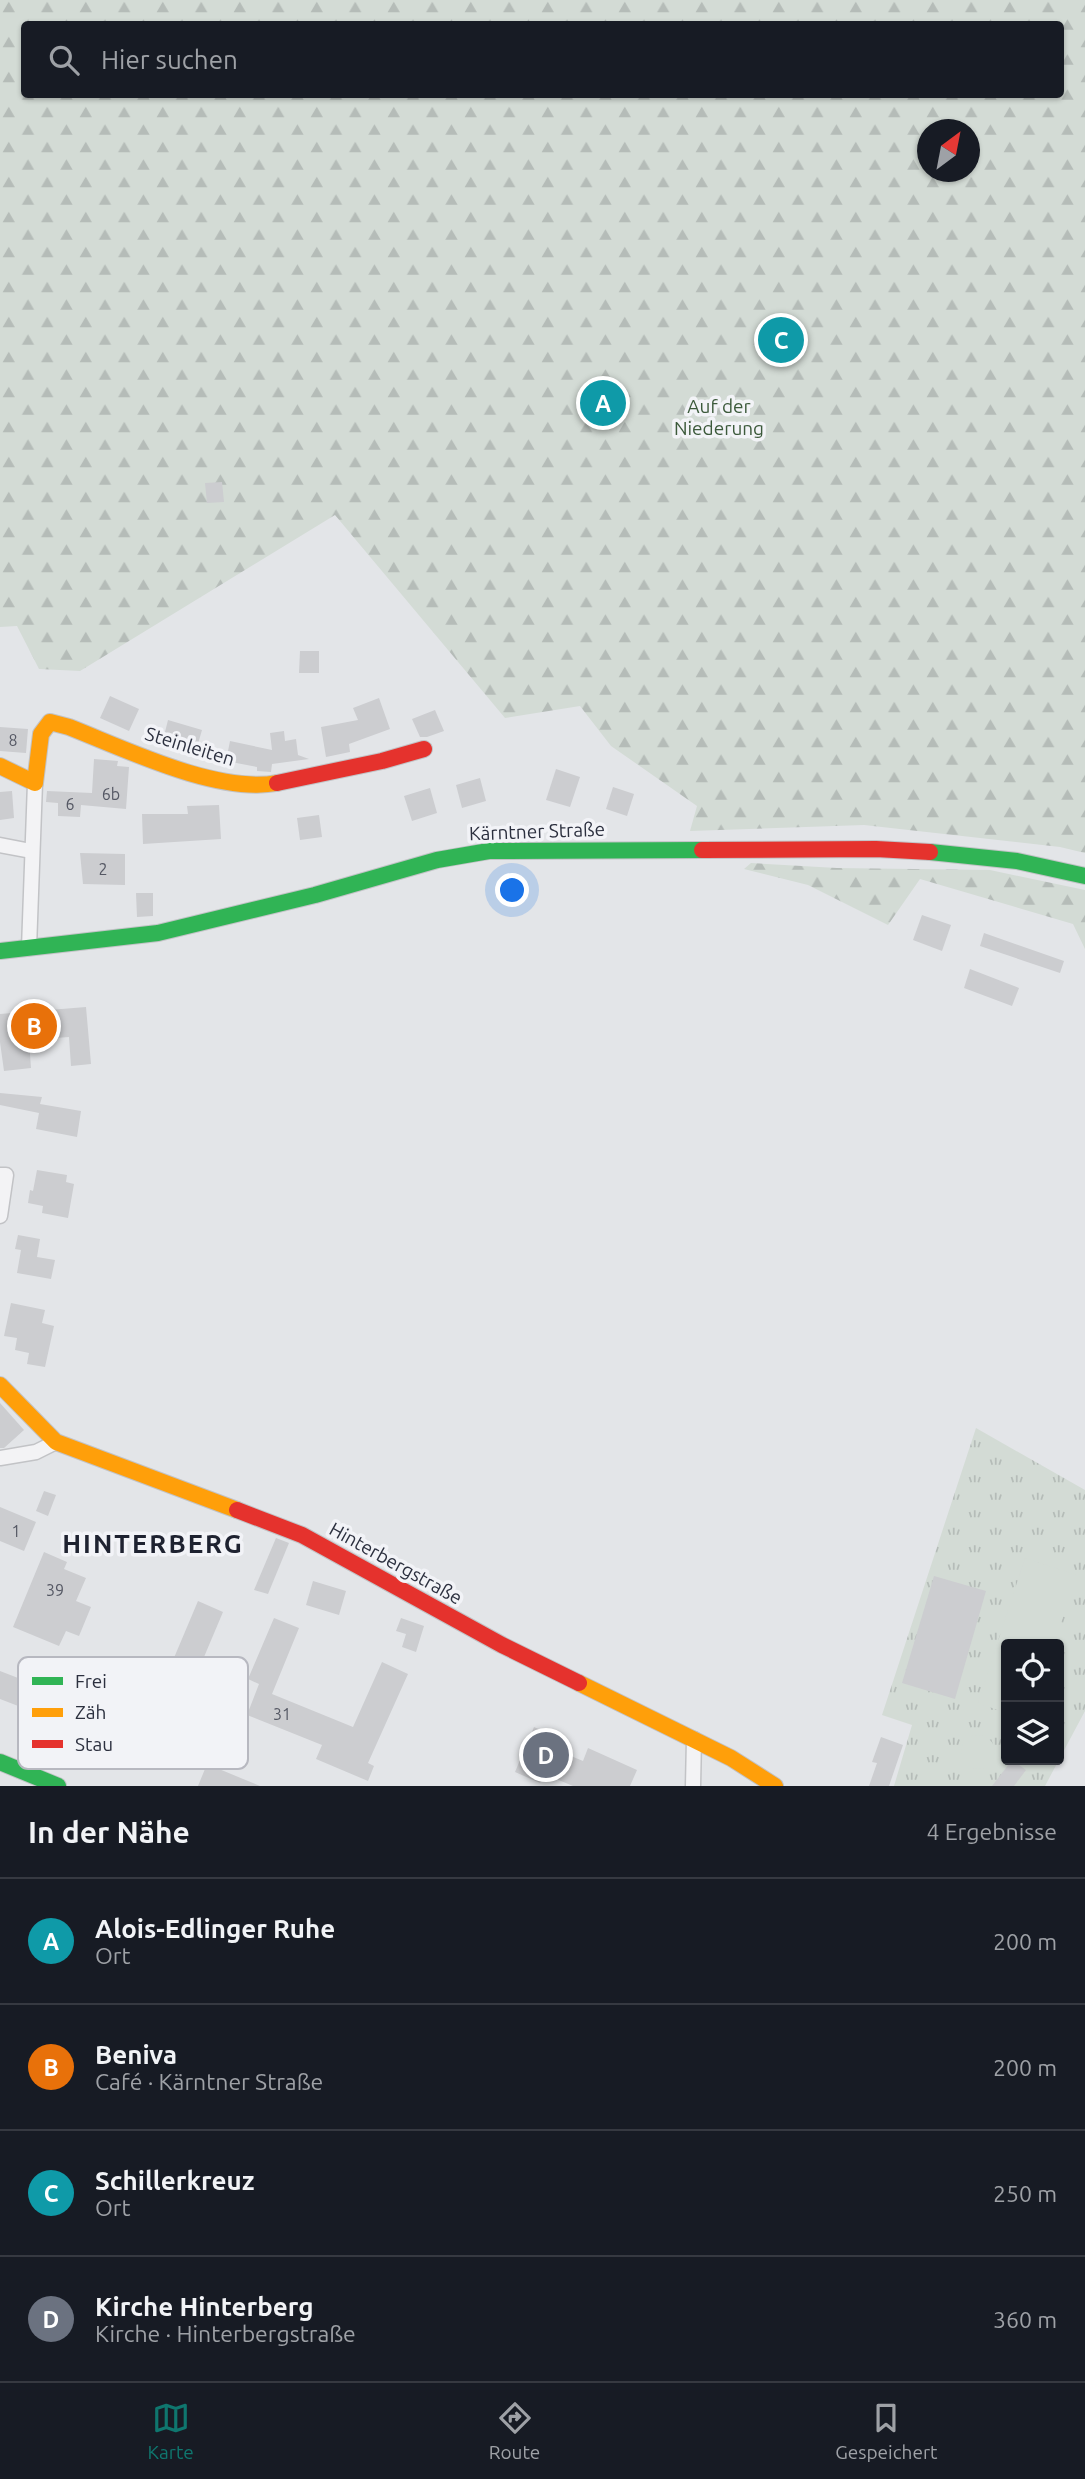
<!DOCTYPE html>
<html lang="de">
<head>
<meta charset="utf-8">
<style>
  :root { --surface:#171b24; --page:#20242c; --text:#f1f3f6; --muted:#9ea1a6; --line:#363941; --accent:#0f766e }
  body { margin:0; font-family:Ubuntu,sans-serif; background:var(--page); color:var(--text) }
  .controls { position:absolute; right:21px; bottom:21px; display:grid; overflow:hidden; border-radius:7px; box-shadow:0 2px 5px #0004 }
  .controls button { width:63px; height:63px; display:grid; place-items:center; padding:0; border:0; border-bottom:2px solid var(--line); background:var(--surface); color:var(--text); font:35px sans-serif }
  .compass { position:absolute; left:917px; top:119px; width:63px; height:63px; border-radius:50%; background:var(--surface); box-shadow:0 2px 5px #0004; rotate:32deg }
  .you { position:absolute; left:513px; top:891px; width:24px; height:24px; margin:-18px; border:5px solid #fff; border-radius:50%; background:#1a73e8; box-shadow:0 0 0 10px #1a73e833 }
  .badge { display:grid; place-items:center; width:46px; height:46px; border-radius:50%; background:var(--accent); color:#fff; font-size:23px; font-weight:700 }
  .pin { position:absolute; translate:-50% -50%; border:4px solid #fff; box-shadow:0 2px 7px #0006 }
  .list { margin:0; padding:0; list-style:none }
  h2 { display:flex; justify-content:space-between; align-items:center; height:91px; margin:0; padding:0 28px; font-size:30px }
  h2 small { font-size:23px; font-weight:400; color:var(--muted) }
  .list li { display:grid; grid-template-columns:46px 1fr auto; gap:21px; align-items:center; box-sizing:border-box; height:126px; padding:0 28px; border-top:2px solid var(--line) }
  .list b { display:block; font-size:26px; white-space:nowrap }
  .list p { margin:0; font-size:23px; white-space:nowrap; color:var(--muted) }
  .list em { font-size:23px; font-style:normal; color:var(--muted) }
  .icon { flex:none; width:38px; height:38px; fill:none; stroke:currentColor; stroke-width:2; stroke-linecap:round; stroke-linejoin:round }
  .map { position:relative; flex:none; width:1085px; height:1786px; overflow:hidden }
  .search { position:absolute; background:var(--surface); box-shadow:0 2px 5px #0004; left:21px; right:21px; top:21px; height:77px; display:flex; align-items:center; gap:18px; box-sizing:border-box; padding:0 24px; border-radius:7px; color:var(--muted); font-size:26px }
  .sheet { height:595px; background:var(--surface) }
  nav { display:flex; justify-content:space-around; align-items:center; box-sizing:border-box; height:98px; border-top:2px solid var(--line); background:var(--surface); font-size:19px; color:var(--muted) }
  nav a { display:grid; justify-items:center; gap:4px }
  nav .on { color:var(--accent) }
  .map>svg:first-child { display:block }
  .grass { fill:url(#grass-tufts); fill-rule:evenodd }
  .forest { fill:url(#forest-firs); fill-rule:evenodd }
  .pitch { fill:#d3dbd5 }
  .building { fill:#cccdd0 }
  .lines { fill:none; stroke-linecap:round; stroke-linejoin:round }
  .street-casing { stroke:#c2c3c6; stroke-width:17 }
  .fast-casing { stroke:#c2c3c6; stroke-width:18 }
  .slow-casing { stroke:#c2c3c6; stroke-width:18 }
  .jam-casing { stroke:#c2c3c6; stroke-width:18 }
  .street { stroke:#f3f3f5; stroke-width:14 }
  .fast { stroke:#30b455; stroke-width:16 }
  .slow { stroke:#ff9f0a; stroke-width:16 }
  .jam { stroke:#e5322d; stroke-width:16 }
  .labels { text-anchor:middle; stroke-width:7; stroke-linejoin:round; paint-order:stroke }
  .number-label { font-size:16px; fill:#555864 }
  .park-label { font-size:19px; fill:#3c5a3b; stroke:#f2f3f7 }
  .street-label { font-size:19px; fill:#2c303f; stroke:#f2f3f7 }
  .district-label { font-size:26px; font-weight:bold; letter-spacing:2px; fill:#1e2230; stroke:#f2f3f7 }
  .key { fill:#f2f3f7; stroke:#b7b8c0; stroke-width:2 }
  .key-label { font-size:19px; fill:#2c303f }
</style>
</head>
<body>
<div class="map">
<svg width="1085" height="1786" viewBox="0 0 1085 1786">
  <defs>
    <pattern id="grass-tufts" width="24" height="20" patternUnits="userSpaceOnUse" patternTransform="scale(1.75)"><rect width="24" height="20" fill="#d3dbd5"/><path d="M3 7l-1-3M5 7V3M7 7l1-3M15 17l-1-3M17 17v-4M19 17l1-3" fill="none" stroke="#b5bcb8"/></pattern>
    <pattern id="forest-firs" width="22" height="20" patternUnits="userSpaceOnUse" patternTransform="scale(1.75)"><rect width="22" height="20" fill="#d3dbd5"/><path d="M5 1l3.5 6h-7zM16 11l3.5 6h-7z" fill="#b5bcb8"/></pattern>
  </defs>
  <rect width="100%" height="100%" fill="#e3e5e8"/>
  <path class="grass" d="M 976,1428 L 1085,1490 L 1085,1711 L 1045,1786 L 894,1786 L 912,1725 L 882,1715 ZM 1006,1644 L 1059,1644 L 1059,1760 L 1006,1760 Z"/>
  <g class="forest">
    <path d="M 0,0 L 1085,0 L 1085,853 L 1060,847 L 864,825 L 690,831 L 697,806 L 611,746 L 580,706 L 505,718 L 335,515 L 80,671 L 39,669 L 17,626 L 0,627 ZM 24,24 L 1060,24 L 1060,94 L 24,94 ZM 928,130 L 970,130 L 970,172 L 928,172 Z"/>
    <path d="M 751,863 L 837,868 L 990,870 L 1085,890 L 1085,949 L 1073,924 L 920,879 L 888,925 L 808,885 L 744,869 Z"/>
  </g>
  <g class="pitch">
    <path d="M 1025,1558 L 1077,1575 L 1054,1644 L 1006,1644 L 1006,1713 L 978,1703 Z"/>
    <circle cx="978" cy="1752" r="17"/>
  </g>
  <g class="building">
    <path d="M 222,482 L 224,502 L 207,503 L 205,483 Z"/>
    <path d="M 300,651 L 319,651 L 319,673 L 299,673 Z"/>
    <path d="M 110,696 L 139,709 L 129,731 L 100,718 Z"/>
    <path d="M 379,698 L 390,729 L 349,744 L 350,752 L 326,757 L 321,727 L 358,720 L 353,708 Z"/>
    <path d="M 435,710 L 444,731 L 427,737 L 420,737 L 412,719 Z"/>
    <path d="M 168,720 L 202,730 L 195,754 L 162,744 Z"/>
    <path d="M 0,727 L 28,729 L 26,753 L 0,751 Z"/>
    <path d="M 284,731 L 285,741 L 296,739 L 298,755 L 309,759 L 272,764 L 271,772 L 257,771 L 257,767 L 226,761 L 230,741 L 272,750 L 270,733 Z"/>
    <path d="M 94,759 L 118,761 L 117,766 L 129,767 L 126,809 L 81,805 L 80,817 L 58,816 L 58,803 L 46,802 L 47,791 L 92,793 Z"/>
    <path d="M 556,769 L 580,777 L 570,807 L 546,800 Z"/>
    <path d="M 480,778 L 486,801 L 462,808 L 456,785 Z"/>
    <path d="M 613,787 L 634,794 L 627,816 L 606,809 Z"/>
    <path d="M 430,788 L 437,813 L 412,821 L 404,796 Z"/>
    <path d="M 12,791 L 14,818 L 0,820 L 0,792 Z"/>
    <path d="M 219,805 L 221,839 L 143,844 L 142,814 L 188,814 L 187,806 Z"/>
    <path d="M 319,815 L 322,837 L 300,840 L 297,818 Z"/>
    <path d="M 80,853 L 125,854 L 125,885 L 83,884 Z"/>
    <path d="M 136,893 L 153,893 L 153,916 L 137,917 Z"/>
    <path d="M 922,915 L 951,925 L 942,951 L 913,940 Z"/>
    <path d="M 984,933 L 1064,961 L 1060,973 L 980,946 Z"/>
    <path d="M 970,969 L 1019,988 L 1012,1006 L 964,988 Z"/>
    <path d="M 86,1007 L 91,1064 L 71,1066 L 69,1037 L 29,1040 L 31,1068 L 4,1071 L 0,1042 L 0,1014 Z"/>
    <path d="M 0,1093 L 42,1097 L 40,1104 L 81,1111 L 77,1137 L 36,1129 L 39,1113 L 0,1105 Z"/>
    <path d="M 37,1170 L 67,1175 L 66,1182 L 74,1184 L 68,1218 L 42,1213 L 43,1206 L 28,1203 L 30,1190 L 33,1191 Z"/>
    <path d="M 18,1235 L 40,1239 L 37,1257 L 55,1260 L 51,1279 L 17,1273 L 21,1250 L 15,1249 Z"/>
    <path d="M 11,1303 L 45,1310 L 42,1323 L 54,1326 L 45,1367 L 27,1364 L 29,1353 L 15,1350 L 17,1338 L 4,1336 Z"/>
    <path d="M 0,1403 L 24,1430 L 4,1448 L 0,1448 Z"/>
    <path d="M 44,1491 L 56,1495 L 48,1516 L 36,1511 Z"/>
    <path d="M 0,1507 L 36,1522 L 24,1551 L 0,1541 Z"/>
    <path d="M 276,1538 L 289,1543 L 268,1594 L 254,1590 Z"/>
    <path d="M 44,1552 L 67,1562 L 64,1569 L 86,1578 L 76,1601 L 91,1607 L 79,1636 L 66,1631 L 59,1646 L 13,1627 Z"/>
    <path d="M 934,1576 L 986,1591 L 955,1699 L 902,1683 Z"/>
    <path d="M 313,1581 L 346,1591 L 339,1615 L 306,1605 Z"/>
    <path d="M 198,1601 L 223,1612 L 193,1683 L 168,1672 Z"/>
    <path d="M 274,1618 L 299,1628 L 272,1694 L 353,1727 L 382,1662 L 408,1674 L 368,1763 L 374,1766 L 368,1781 L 316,1759 L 322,1745 L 247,1715 L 259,1684 L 248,1679 Z"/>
    <path d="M 401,1618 L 424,1626 L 416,1652 L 402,1647 L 406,1634 L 396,1631 Z"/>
    <path d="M 0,1671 L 62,1695 L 52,1719 L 0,1699 Z"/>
    <path d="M 534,1727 L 559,1738 L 554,1749 L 583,1761 L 588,1748 L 637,1770 L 630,1786 L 573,1786 L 544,1774 L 540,1783 L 515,1772 Z"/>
    <path d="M 881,1737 L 903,1745 L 889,1786 L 869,1786 L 877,1763 L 872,1762 Z"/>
    <path d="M 1012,1760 L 1026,1770 L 1014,1786 L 992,1786 Z"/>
    <path d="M 207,1764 L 260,1786 L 198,1786 Z"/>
  </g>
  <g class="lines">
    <defs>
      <g id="street">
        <path d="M 0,845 L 31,851"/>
        <path d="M 29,948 L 35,783"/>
        <path d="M 0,1175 L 6,1175 L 0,1216"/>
        <path d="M 0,1458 L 36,1452 L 56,1442"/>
        <path d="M 693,1786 L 694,1739"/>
      </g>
      <g id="fast">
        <path d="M 930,852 L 1017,861 L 1085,876"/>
        <path d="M 0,951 L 158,933 L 315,895 L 437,860 L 489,851 L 702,850"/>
        <path d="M 0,1762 L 58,1786"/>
      </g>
      <g id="slow">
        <path d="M 0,766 L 35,783 L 41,734 L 50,722 L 69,727 C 125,749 217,794 277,783"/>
        <path d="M 0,1385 L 56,1442 L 237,1510"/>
        <path d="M 579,1683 L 731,1758 L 775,1786"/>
      </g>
      <g id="jam">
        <path d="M 277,783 L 382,761 L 424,749"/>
        <path d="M 702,850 L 876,849 L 930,852"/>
        <path d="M 237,1510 L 302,1535 L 502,1645 L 579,1683"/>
      </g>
    </defs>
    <use href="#street" class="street-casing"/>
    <use href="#fast" class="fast-casing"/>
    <use href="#slow" class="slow-casing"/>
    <use href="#jam" class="jam-casing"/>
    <use href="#street" class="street"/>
    <use href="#fast" class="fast"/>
    <use href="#slow" class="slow"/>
    <use href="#jam" class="jam"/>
  </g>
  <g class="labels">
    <g class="number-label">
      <text x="13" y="746">8</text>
      <text x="111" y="800">6b</text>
      <text x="70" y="810">6</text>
      <text x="103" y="875">2</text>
      <text x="16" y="1537">1</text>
      <text x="55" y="1596">39</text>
      <text x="282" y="1720">31</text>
    </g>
    <g class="park-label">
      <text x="719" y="413">Auf der<tspan x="719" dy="22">Niederung</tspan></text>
    </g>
    <g class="street-label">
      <text transform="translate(190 746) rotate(17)" y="7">Steinleiten</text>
      <text transform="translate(537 831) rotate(-2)" y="7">Kärntner Straße</text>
      <text transform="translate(396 1563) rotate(29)" y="7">Hinterbergstraße</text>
    </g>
    <g class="district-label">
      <text x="153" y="1553">HINTERBERG</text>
    </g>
  </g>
  <rect x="18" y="1657" width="230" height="112" rx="10" class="key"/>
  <rect x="32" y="1677" width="31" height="8" fill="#30b455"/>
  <rect x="32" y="1708" width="31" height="9" fill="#ff9f0a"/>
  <rect x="32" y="1740" width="31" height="8" fill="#e5322d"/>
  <g class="key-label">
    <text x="75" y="1688">Frei</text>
    <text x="75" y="1719">Zäh</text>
    <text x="75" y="1751">Stau</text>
  </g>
</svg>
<div class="controls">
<button><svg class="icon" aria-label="locate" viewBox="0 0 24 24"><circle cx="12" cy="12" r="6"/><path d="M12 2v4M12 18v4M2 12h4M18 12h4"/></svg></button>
<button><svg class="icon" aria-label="layers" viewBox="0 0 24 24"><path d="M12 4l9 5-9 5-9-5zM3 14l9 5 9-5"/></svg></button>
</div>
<svg class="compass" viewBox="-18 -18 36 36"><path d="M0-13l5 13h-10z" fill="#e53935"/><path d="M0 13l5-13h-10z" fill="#9ea1a6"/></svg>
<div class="you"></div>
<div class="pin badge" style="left:603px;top:403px;background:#0f9aa8">A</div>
<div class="pin badge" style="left:34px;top:1026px;background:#e8710a">B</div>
<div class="pin badge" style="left:781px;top:340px;background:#0f9aa8">C</div>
<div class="pin badge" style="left:546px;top:1755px;background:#6b7280">D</div>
<div class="search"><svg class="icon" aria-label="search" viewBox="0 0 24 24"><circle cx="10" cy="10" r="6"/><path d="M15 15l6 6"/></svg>Hier suchen</div>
</div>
<section class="sheet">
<h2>In der Nähe<small>4 Ergebnisse</small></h2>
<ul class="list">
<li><span class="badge" style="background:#0f9aa8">A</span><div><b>Alois-Edlinger Ruhe</b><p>Ort</p></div><em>200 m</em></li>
<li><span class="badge" style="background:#e8710a">B</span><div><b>Beniva</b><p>Café · Kärntner Straße</p></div><em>200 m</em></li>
<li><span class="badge" style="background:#0f9aa8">C</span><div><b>Schillerkreuz</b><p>Ort</p></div><em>250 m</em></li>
<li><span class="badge" style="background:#6b7280">D</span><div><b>Kirche Hinterberg</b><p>Kirche · Hinterbergstraße</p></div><em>360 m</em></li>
</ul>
</section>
<nav>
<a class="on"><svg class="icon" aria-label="map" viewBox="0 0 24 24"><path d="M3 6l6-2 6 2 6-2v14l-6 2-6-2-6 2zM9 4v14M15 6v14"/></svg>Karte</a>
<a><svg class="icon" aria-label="directions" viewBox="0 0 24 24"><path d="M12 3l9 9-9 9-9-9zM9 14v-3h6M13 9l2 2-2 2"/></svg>Route</a>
<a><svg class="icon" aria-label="saved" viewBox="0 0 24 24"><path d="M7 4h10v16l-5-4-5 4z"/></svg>Gespeichert</a>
</nav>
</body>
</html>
